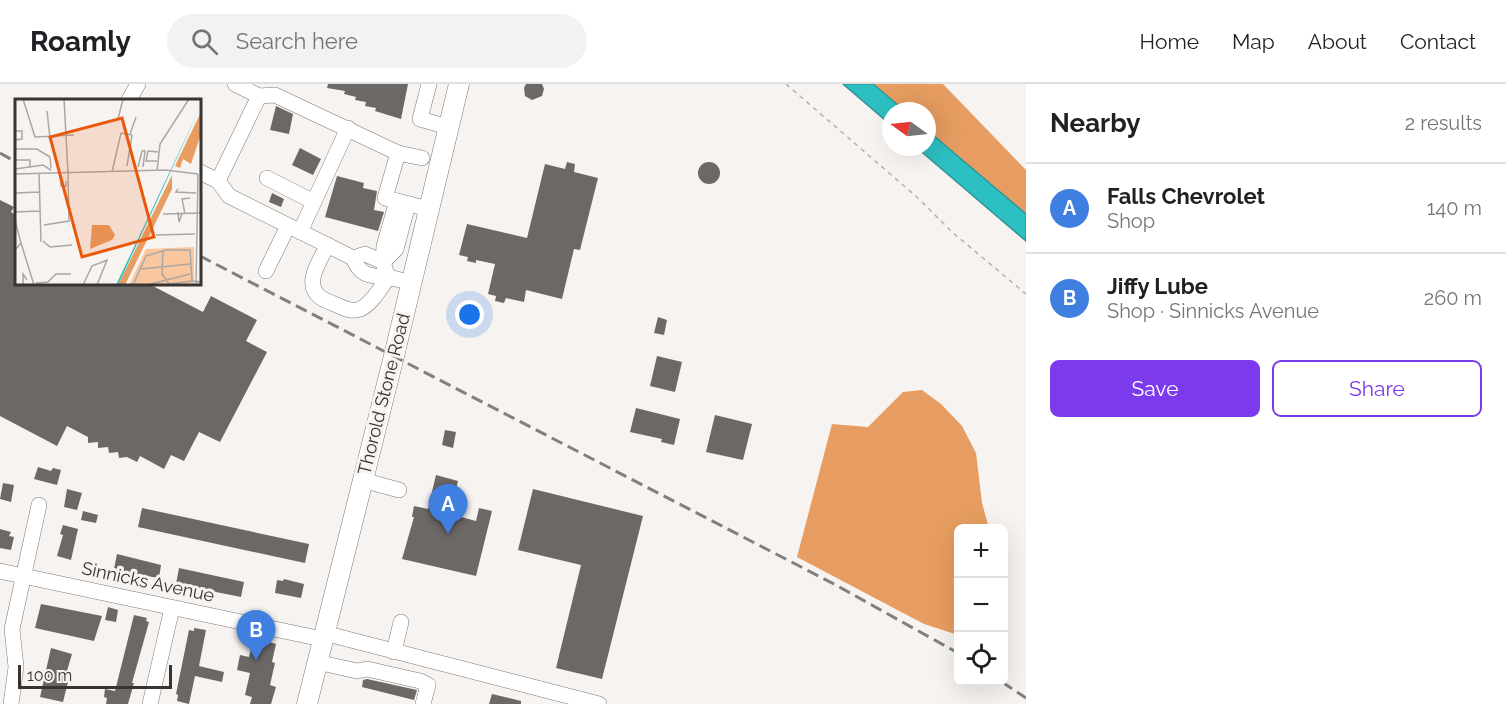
<!DOCTYPE html>
<html lang="en">
<head>
<meta charset="utf-8">
<style>
  :root { --surface:#fff; --page:#f2f2f2; --text:#202124; --muted:#757577; --line:#e0e0e0; --accent:#7c3aed }
  body { margin:0; font-family:Raleway,sans-serif; background:var(--page); color:var(--text) }
  .controls { position:absolute; right:18px; bottom:18px; display:grid; overflow:hidden; border-radius:9px; box-shadow:0 6px 24px #0002 }
  .controls button { width:54px; height:54px; display:grid; place-items:center; padding:0; border:0; border-bottom:2px solid var(--line); background:var(--surface); color:var(--text); font:30px sans-serif }
  .compass { position:absolute; left:882px; top:18px; width:54px; height:54px; border-radius:50%; background:var(--surface); box-shadow:0 6px 24px #0002; rotate:285deg }
  .scale { position:absolute; left:18px; bottom:15px; width:154px; box-sizing:border-box; padding-left:6px; border:3px solid #363534; border-top:0; font-size:16px; line-height:21px; white-space:nowrap; color:#363534; -webkit-text-stroke:4px #f7f3f0; paint-order:stroke }
  .you { position:absolute; left:470px; top:231px; width:21px; height:21px; margin:-15px; border:4px solid #fff; border-radius:50%; background:#1a73e8; box-shadow:0 0 0 9px #1a73e833 }
  .badge { display:grid; place-items:center; width:39px; height:39px; border-radius:50%; background:var(--accent); color:#fff; font-size:20px; font-weight:700 }
  .pin { position:absolute; translate:-50% -50px; filter:drop-shadow(0 2px 3px #0008) }
  .pin::after { content:''; position:absolute; top:32px; width:21px; height:18px; background:inherit; clip-path:polygon(0 0,100% 0,50% 100%) }
  .list { margin:0; padding:0; list-style:none }
  h2 { display:flex; justify-content:space-between; align-items:center; height:78px; margin:0; padding:0 24px; font-size:26px }
  h2 small { font-size:20px; font-weight:400; color:var(--muted) }
  .list li { display:grid; grid-template-columns:39px 1fr auto; gap:18px; align-items:center; box-sizing:border-box; height:90px; padding:0 24px; border-top:2px solid var(--line) }
  .list b { display:block; font-size:22px; white-space:nowrap }
  .list p { margin:0; font-size:20px; white-space:nowrap; color:var(--muted) }
  .list em { font-size:20px; font-style:normal; color:var(--muted) }
  .actions { display:flex; gap:12px; padding:18px 24px }
  .actions a { flex:1; padding:14px 0; border:2px solid var(--accent); border-radius:9px; text-align:center; font-size:21px; color:var(--accent) }
  .actions .main { background:var(--accent); color:#fff }
  .icon { flex:none; width:33px; height:33px; fill:none; stroke:currentColor; stroke-width:2; stroke-linecap:round; stroke-linejoin:round }
  .map { position:relative; flex:none; width:1026px; height:620px; overflow:hidden }
  header { display:flex; align-items:center; gap:36px; box-sizing:border-box; height:84px; padding:0 30px; background:var(--surface); border-bottom:2px solid var(--line) }
  header strong { font-size:28px }
  nav { display:flex; gap:33px; margin-inline-start:auto; font-size:21px }
  .search { width:420px; height:54px; background:var(--page); display:flex; align-items:center; gap:15px; box-sizing:border-box; padding:0 21px; border-radius:33px; color:var(--muted); font-size:22px }
  main { display:flex }
  aside { flex:1; background:var(--surface) }
  .map>svg:first-child { display:block }
  .forest { fill:#e79d61 }
  .water { fill:#2dc0c2; stroke:#309697; stroke-width:1.5 }
  .building { fill:#6c6866 }
  .lines { fill:none; stroke-linecap:round; stroke-linejoin:round }
  .minor-casing { stroke:#7c7976; stroke-width:16 }
  .major-casing { stroke:#7c7976; stroke-width:21 }
  .path { stroke:#b3b0ae; stroke-width:1.5; stroke-dasharray:4.5 4.5; stroke-linecap:butt }
  .minor { stroke:#fff; stroke-width:15 }
  .major { stroke:#fff; stroke-width:20 }
  .rail { stroke:#82807e; stroke-width:3; stroke-dasharray:12 6; stroke-linecap:butt }
  .labels { text-anchor:middle; stroke-width:6; stroke-linejoin:round; paint-order:stroke }
  .street-label { font-size:18px; fill:#363534; stroke:#f7f3f0 }
  .inset-road { fill:none; stroke:#aaa7a5; stroke-width:1.5 }
  .view { fill:#e8590c; fill-opacity:0.15; stroke:#e8590c; stroke-width:3 }
  .inset-edge { fill:none; stroke:#363534; stroke-width:3 }
</style>
</head>
<body>
<header>
<strong>Roamly</strong>
<div class="search"><svg class="icon" aria-label="search" viewBox="0 0 24 24"><circle cx="10" cy="10" r="6"/><path d="M15 15l6 6"/></svg>Search here</div>
<nav><a>Home</a><a>Map</a><a>About</a><a>Contact</a></nav>
</header>
<main>
<div class="map">
<svg width="1026" height="620" viewBox="0 0 1026 620">
  <rect width="100%" height="100%" fill="#f7f3f0"/>
  <g class="forest">
    <path d="M 870,0 L 943,0 L 1026,86 L 1026,134 L 927,49 L 927,27 L 902,27 Z"/>
    <path d="M 922,306 L 941,320 L 962,342 L 976,369 L 982,419 L 989,444 L 958,444 L 958,549 L 955,550 L 924,540 L 797,473 L 832,340 L 868,343 L 903,308 Z"/>
  </g>
  <g class="water">
    <path d="M 843,0 L 873,0 L 905,27 L 891,27 L 891,41 Z"/>
    <path d="M 927,46 L 1026,130 L 1026,157 L 916,63 L 927,63 Z"/>
  </g>
  <g class="building">
    <path d="M 328,0 L 408,0 L 401,35 L 375,27 L 376,24 L 365,22 L 366,18 L 355,16 L 356,13 L 344,10 L 345,7 L 327,4 Z"/>
    <path d="M 526,0 L 542,0 L 544,5 L 542,12 L 532,16 L 525,12 L 524,4 Z"/>
    <path d="M 276,22 L 293,30 L 289,50 L 270,46 Z"/>
    <path d="M 300,64 L 321,75 L 313,91 L 292,81 Z"/>
    <circle cx="709" cy="89" r="11"/>
    <path d="M 567,78 L 575,80 L 574,88 L 598,94 L 580,166 L 574,165 L 562,215 L 526,206 L 524,218 L 506,214 L 504,219 L 495,217 L 496,212 L 488,210 L 495,180 L 476,176 L 476,179 L 467,177 L 468,173 L 459,171 L 467,140 L 527,154 L 545,80 L 565,85 Z"/>
    <path d="M 337,92 L 364,99 L 363,104 L 377,107 L 374,126 L 384,128 L 378,147 L 325,133 Z"/>
    <path d="M 272,109 L 284,115 L 281,123 L 269,118 Z"/>
    <path d="M 0,116 L 14,123 L 11,128 L 16,131 L 16,200 L 149,200 L 203,228 L 211,212 L 257,236 L 246,257 L 267,268 L 220,358 L 199,348 L 184,377 L 171,371 L 164,385 L 140,372 L 137,378 L 127,373 L 119,374 L 118,368 L 109,369 L 108,363 L 98,364 L 98,358 L 88,359 L 88,353 L 67,342 L 57,362 L 0,332 Z"/>
    <path d="M 658,233 L 667,236 L 664,251 L 654,249 Z"/>
    <path d="M 657,272 L 682,278 L 675,308 L 650,302 Z"/>
    <path d="M 636,324 L 680,335 L 674,361 L 661,358 L 662,355 L 630,348 Z"/>
    <path d="M 715,331 L 752,340 L 743,376 L 706,368 Z"/>
    <path d="M 445,346 L 456,348 L 453,364 L 442,361 Z"/>
    <path d="M 38,383 L 51,387 L 53,384 L 61,386 L 57,401 L 34,395 Z"/>
    <path d="M 436,391 L 458,397 L 450,430 L 476,437 L 479,424 L 492,427 L 476,492 L 402,475 L 414,433 L 412,433 L 414,422 L 428,425 Z"/>
    <path d="M 3,399 L 14,401 L 11,418 L 0,415 Z"/>
    <path d="M 67,405 L 82,409 L 77,426 L 64,423 Z"/>
    <path d="M 533,405 L 643,432 L 602,595 L 556,584 L 581,481 L 518,466 Z"/>
    <path d="M 142,424 L 309,460 L 305,479 L 138,443 Z"/>
    <path d="M 83,427 L 98,431 L 96,439 L 81,436 Z"/>
    <path d="M 63,441 L 78,445 L 71,476 L 57,472 L 63,451 L 60,450 Z"/>
    <path d="M 0,445 L 11,448 L 9,452 L 14,453 L 11,466 L 0,464 Z"/>
    <path d="M 117,470 L 161,481 L 159,494 L 121,488 L 122,486 L 114,485 Z"/>
    <path d="M 179,484 L 244,498 L 241,513 L 176,500 Z"/>
    <path d="M 284,495 L 304,500 L 301,514 L 275,509 L 277,496 L 283,497 Z"/>
    <path d="M 41,520 L 102,532 L 94,557 L 35,544 Z"/>
    <path d="M 108,523 L 118,526 L 116,538 L 105,536 Z"/>
    <path d="M 134,531 L 147,534 L 146,537 L 149,538 L 132,599 L 134,599 L 128,620 L 106,620 L 107,614 L 104,613 L 105,605 L 115,607 Z"/>
    <path d="M 194,544 L 206,546 L 199,582 L 224,588 L 222,598 L 195,592 L 189,620 L 177,617 L 178,611 L 176,610 L 189,546 L 194,547 Z"/>
    <path d="M 254,554 L 276,560 L 272,578 L 275,579 L 270,601 L 276,603 L 271,620 L 250,620 L 252,613 L 245,611 L 250,589 L 237,586 L 240,571 L 249,573 Z"/>
    <path d="M 51,564 L 72,570 L 64,597 L 68,598 L 63,618 L 40,613 Z"/>
    <path d="M 367,595 L 417,606 L 414,616 L 362,603 L 363,596 Z"/>
    <path d="M 492,610 L 521,617 L 521,620 L 489,620 Z"/>
  </g>
  <g class="lines">
    <defs>
      <g id="minor">
        <path d="M 235,0 L 259,12 L 275,11 L 398,69"/>
        <path d="M 429,0 L 420,35 L 448,43"/>
        <path d="M 129,16 L 138,0"/>
        <path d="M 422,74 L 398,69 L 385,114 L 429,125"/>
        <path d="M 200,88 L 218,97 L 229,112 L 353,174 C 362,195 372,191 391,194 C 398,195 404,197 411,199"/>
        <path d="M 267,94 L 314,118"/>
        <path d="M 218,97 L 259,12"/>
        <path d="M 300,148 L 348,44"/>
        <path d="M 328,161 C 320,176 303,200 320,213 C 325,217 332,219 337,221 C 345,225 352,228 360,225 C 372,220 381,203 388,194 L 383,178 L 365,170 L 353,174"/>
        <path d="M 383,178 L 396,165 L 408,120"/>
        <path d="M 383,178 L 384,162 L 397,117"/>
        <path d="M 266,187 L 288,142"/>
        <path d="M 362,396 L 399,406"/>
        <path d="M 0,487 L 322,555"/>
        <path d="M 324,549 L 599,620"/>
        <path d="M 394,568 L 401,538"/>
        <path d="M 317,578 L 357,587 L 367,585 L 420,597 L 428,601 L 423,620"/>
        <path d="M 11,620 L 16,583 L 12,545 L 39,421"/>
        <path d="M 150,620 L 172,524"/>
      </g>
      <path id="major" d="M 307,620 L 394,272 L 459,0"/>
    </defs>
    <use href="#minor" class="minor-casing"/>
    <use href="#major" class="major-casing"/>
    <path class="path" d="M 786,0 L 918,114 L 952,148 L 1026,210"/>
    <use href="#minor" class="minor"/>
    <use href="#major" class="major"/>
    <g class="rail">
      <path d="M 0,69 L 16,78"/>
      <path d="M 200,172 L 834,500 L 958,569"/>
      <path d="M 1002,598 L 1026,614"/>
    </g>
  </g>
  <g class="labels">
    <g class="street-label">
      <text transform="translate(384 310) rotate(-76)" y="6">Thorold Stone Road</text>
      <text transform="translate(148 498) rotate(12)" y="6">Sinnicks Avenue</text>
    </g>
  </g>
  <g transform="translate(15 15)">
    <rect width="186" height="186" fill="#f7f3f0"/>
    <path d="M 179,148 L 179,186 L 114,186 L 131,150 Z" fill="#fac69e"/>
    <path d="M 186,13 L 186,35 L 176,65 L 168,60 L 165,69 L 160,67 ZM 157,76 L 157,90 L 110,186 L 103,186 ZM 77,126 L 94,126 L 100,136 L 97,141 L 75,150 Z" fill="#e79d61"/>
    <path d="M 186,7 L 103,186 L 101,186 Z" fill="#2dc0c2"/>
    <path class="inset-road" d="M 8,0 L 20,38 L 59,36M 49,0 L 53,74M 32,12 L 35,39M 103,20 L 108,0M 0,32 L 7,32 L 7,40 L 0,41M 115,35 L 121,18M 0,50 L 22,50 L 35,58 L 36,69M 0,61 L 15,61 L 15,69M 142,62 L 131,62 L 133,52 L 143,53M 123,68 L 127,52 L 130,52 L 128,68M 0,70 L 28,66 L 36,71M 142,72 L 145,45 L 174,0M 97,73 L 106,34 L 117,36 L 112,67M 24,74 L 26,143M 45,74 L 46,87 L 51,87 L 51,82M 0,75 L 150,71 L 183,75M 163,90 L 161,93 L 181,94M 0,94 L 24,93M 0,113 L 25,112M 163,113 L 164,123 L 167,115M 148,115 L 186,114M 170,115 L 167,100 L 175,99M 0,121 L 6,144 L 0,151M 29,126 L 54,122 L 53,74M 141,136 L 180,135M 28,142 L 35,148 L 57,146M 6,144 L 19,186M 148,152 L 147,175 L 155,186M 126,170 L 175,165M 21,184 L 33,183 L 41,175 L 56,175M 8,186 L 8,175 L 12,181M 68,186 L 77,167 L 92,161 L 82,186M 118,186 L 131,157 L 151,151 L 175,151 L 177,182 L 186,183M 132,186 L 175,175M 146,186 L 177,182M 181,186 L 183,75"/>
    <path class="view" d="M 107,19 L 139,138 L 67,158 L 35,38 Z"/>
    <rect width="186" height="186" class="inset-edge"/>
  </g>
</svg>
<div class="controls">
<button>+</button>
<button>−</button>
<button><svg class="icon" aria-label="locate" viewBox="0 0 24 24"><circle cx="12" cy="12" r="6"/><path d="M12 2v4M12 18v4M2 12h4M18 12h4"/></svg></button>
</div>
<svg class="compass" viewBox="-18 -18 36 36"><path d="M0-13l5 13h-10z" fill="#e53935"/><path d="M0 13l5-13h-10z" fill="#757577"/></svg>
<div class="scale">100 m</div>
<div class="you"></div>
<div class="pin badge" style="left:448px;top:450px;background:#3f7fe0">A</div>
<div class="pin badge" style="left:256px;top:576px;background:#3f7fe0">B</div>
</div>
<aside>
<h2>Nearby<small>2 results</small></h2>
<ul class="list">
<li><span class="badge" style="background:#3f7fe0">A</span><div><b>Falls Chevrolet</b><p>Shop</p></div><em>140 m</em></li>
<li><span class="badge" style="background:#3f7fe0">B</span><div><b>Jiffy Lube</b><p>Shop · Sinnicks Avenue</p></div><em>260 m</em></li>
</ul>
<div class="actions"><a class="main">Save</a><a>Share</a></div>
</aside>
</main>
</body>
</html>
